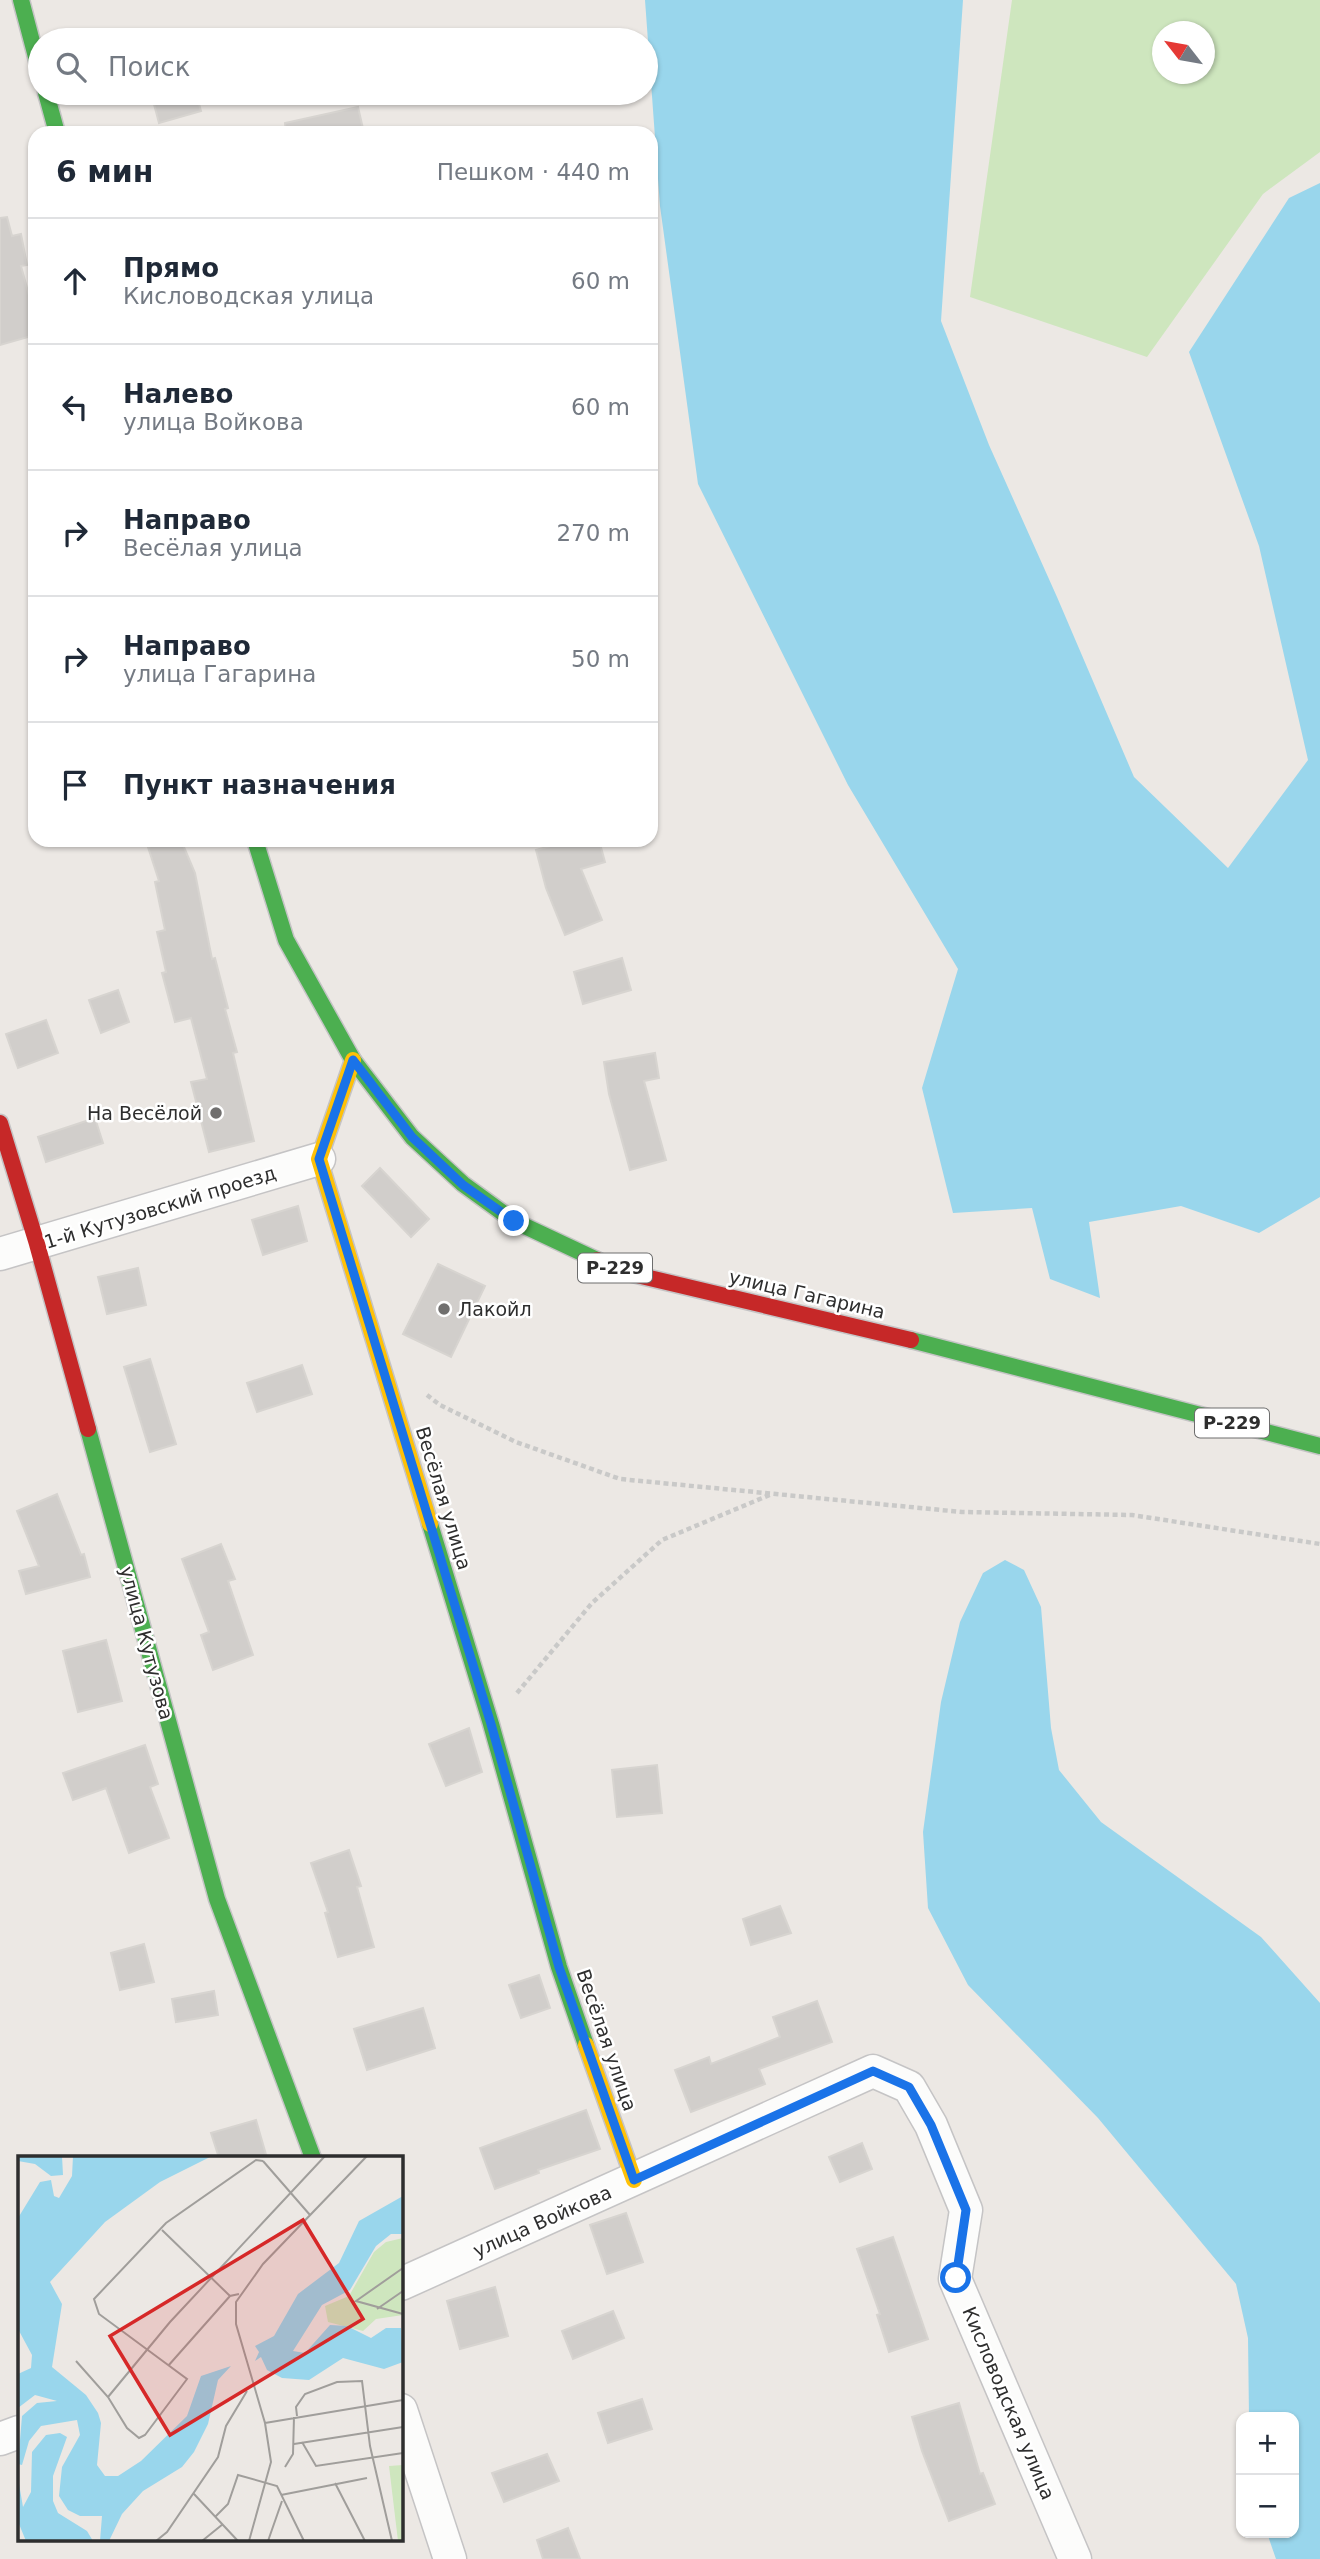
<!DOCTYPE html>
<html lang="ru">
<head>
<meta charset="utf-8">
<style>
  :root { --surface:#fff; --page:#f6f6f7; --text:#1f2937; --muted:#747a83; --line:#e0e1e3 }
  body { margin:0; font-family:"DejaVu Sans",sans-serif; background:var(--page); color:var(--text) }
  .controls { position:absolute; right:21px; bottom:21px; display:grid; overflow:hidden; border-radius:14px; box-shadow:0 2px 5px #0004 }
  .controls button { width:63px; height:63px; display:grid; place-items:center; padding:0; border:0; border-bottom:2px solid var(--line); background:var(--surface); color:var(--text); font:35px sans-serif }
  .compass { position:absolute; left:1152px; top:21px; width:63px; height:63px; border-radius:50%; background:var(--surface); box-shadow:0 2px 5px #0004; rotate:301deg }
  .stop { position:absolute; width:21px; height:21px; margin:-16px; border:5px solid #1a73e8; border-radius:50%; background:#fff }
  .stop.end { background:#1a73e8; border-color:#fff; box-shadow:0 2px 7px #0008 }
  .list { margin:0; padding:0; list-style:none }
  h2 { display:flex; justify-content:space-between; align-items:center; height:91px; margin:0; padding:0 28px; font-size:30px }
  h2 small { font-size:23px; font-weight:400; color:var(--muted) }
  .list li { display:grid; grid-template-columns:46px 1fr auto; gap:21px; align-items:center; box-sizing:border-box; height:126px; padding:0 28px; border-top:2px solid var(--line) }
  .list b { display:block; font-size:26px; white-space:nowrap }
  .list p { margin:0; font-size:23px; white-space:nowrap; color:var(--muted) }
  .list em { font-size:23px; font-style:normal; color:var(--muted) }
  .icon { flex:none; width:38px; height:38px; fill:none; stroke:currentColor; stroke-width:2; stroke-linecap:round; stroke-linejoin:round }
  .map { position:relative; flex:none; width:1320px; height:2559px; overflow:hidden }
  .search { position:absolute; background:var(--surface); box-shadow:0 2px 5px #0004; left:28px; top:28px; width:630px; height:77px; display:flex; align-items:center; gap:18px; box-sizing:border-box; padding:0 24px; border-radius:38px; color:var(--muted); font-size:26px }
  .panel { position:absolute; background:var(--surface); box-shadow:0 2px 5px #0004; left:28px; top:126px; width:630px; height:721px; border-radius:21px }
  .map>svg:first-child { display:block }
  .green { fill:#cee6be; fill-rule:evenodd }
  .water { fill:#99d6ec }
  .building { fill:#d1cecb; stroke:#d7d4d0; stroke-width:2 }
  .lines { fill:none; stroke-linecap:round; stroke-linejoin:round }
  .street-casing { stroke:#c5c4c5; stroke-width:35 }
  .fast-casing { stroke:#c5c4c5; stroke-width:19 }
  .slow-casing { stroke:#c5c4c5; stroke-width:19 }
  .jam-casing { stroke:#c5c4c5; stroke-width:19 }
  .path { stroke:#c9c9c8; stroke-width:4.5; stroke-dasharray:5 3.5; stroke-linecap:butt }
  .street { stroke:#fcfcfb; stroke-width:32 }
  .fast { stroke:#4caf50; stroke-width:16 }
  .slow { stroke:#ffc107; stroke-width:16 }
  .jam { stroke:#c62828; stroke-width:16 }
  .route { stroke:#1a73e8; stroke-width:9 }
  .poi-dot { fill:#706f6e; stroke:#fff; stroke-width:2.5 }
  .labels { text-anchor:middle; stroke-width:5; stroke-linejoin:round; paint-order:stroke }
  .shield { fill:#fff; stroke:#6d6d6d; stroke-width:2 }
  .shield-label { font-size:18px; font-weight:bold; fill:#2e2e2e }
  .poi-label { font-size:19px; fill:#2e2e2e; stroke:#fff; text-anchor:end }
  .street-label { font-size:19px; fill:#2e2e2e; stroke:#fff }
  .inset-road { fill:none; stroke:#a09e9b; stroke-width:2 }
  .view { fill:#d62828; fill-opacity:0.15; stroke:#d62828; stroke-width:3.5 }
  .inset-edge { fill:none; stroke:#2e2e2e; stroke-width:3.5 }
</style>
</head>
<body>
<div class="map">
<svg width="1320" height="2559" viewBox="0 0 1320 2559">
  <rect width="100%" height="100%" fill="#ece8e4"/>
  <path class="green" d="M 1012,0 L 1320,0 L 1320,152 L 1263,194 L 1147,357 L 970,297 ZM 1162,32 L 1204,32 L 1204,74 L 1162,74 Z"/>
  <g class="water">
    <path d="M 645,0 L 963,0 L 941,321 L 989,445 L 1057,597 L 1134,777 L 1228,868 L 1308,760 L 1259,546 L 1189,352 L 1289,198 L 1320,183 L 1320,1197 L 1259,1233 L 1181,1206 L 1089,1222 L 1100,1298 L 1050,1279 L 1032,1208 L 953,1213 L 922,1088 L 958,969 L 848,785 L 698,484 L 660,206 Z"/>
    <path d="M 1005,1560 L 1024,1570 L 1041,1607 L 1051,1728 L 1059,1770 L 1101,1822 L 1261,1937 L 1320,2003 L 1320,2559 L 1276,2559 L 1267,2533 L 1294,2533 L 1294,2417 L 1249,2417 L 1248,2338 L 1236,2284 L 1098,2118 L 968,1985 L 928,1908 L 923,1832 L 941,1702 L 960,1622 L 983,1573 Z"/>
  </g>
  <g class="building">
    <path d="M 151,93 L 196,93 L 201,111 L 159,123 Z"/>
    <path d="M 358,107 L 364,133 L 286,133 L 285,123 Z"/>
    <path d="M 7,217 L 12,236 L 21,234 L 27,265 L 21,266 L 35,317 L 35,335 L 0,345 L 0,218 Z"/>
    <path d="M 168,840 L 181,840 L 195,873 L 212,959 L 215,958 L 228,1008 L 225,1009 L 237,1052 L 233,1053 L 254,1141 L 209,1152 L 191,1082 L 207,1079 L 191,1018 L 175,1022 L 162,973 L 166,972 L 157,932 L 165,930 L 155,882 L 159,881 L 148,847 Z"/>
    <path d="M 572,840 L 599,840 L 605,862 L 581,869 L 602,920 L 565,935 L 546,888 L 536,850 Z"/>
    <path d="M 622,958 L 631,990 L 583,1004 L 574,972 Z"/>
    <path d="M 118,990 L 129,1022 L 101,1033 L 89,1000 Z"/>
    <path d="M 46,1020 L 58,1053 L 18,1068 L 6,1034 Z"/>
    <path d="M 655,1053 L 659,1078 L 644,1081 L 666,1160 L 630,1170 L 609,1094 L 604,1062 Z"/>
    <path d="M 95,1118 L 103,1143 L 46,1162 L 38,1137 Z"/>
    <path d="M 380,1168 L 429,1219 L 411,1237 L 362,1186 Z"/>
    <path d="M 298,1206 L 307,1241 L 263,1255 L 252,1220 Z"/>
    <path d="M 438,1264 L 485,1286 L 451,1357 L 403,1334 Z"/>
    <path d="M 138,1268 L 146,1305 L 107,1314 L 98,1277 Z"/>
    <path d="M 150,1359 L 176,1444 L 150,1452 L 124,1367 Z"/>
    <path d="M 302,1365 L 312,1394 L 257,1412 L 247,1383 Z"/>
    <path d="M 57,1494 L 81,1555 L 84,1554 L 90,1577 L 26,1594 L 19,1571 L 39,1566 L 17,1511 Z"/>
    <path d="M 221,1544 L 235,1579 L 228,1581 L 253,1655 L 213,1670 L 201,1635 L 209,1632 L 182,1559 Z"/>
    <path d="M 106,1640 L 122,1701 L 78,1712 L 63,1651 Z"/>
    <path d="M 469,1728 L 482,1772 L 446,1786 L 429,1744 Z"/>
    <path d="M 145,1745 L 158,1784 L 150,1787 L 169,1838 L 129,1853 L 106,1788 L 73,1800 L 63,1773 Z"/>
    <path d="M 657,1765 L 662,1813 L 617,1817 L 612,1770 Z"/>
    <path d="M 349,1850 L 361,1886 L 357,1887 L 374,1947 L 338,1957 L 325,1913 L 328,1912 L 311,1863 Z"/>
    <path d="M 780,1906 L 791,1933 L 751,1945 L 743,1919 Z"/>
    <path d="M 144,1944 L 154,1982 L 120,1990 L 111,1953 Z"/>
    <path d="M 539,1975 L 550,2008 L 521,2018 L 509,1985 Z"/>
    <path d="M 214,1991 L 218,2015 L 176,2022 L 172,1999 Z"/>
    <path d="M 817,2001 L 832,2042 L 759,2069 L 765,2084 L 691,2112 L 675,2070 L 709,2057 L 711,2064 L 780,2037 L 773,2017 Z"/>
    <path d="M 423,2008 L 435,2048 L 367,2070 L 354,2029 Z"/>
    <path d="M 586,2110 L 600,2149 L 538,2170 L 539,2173 L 495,2189 L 480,2148 Z"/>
    <path d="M 256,2120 L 267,2158 L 219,2158 L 211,2133 Z"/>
    <path d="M 862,2143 L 872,2169 L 840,2182 L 829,2157 Z"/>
    <path d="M 626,2213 L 643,2262 L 607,2274 L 590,2225 Z"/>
    <path d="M 893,2237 L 928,2339 L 889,2352 L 877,2315 L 880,2314 L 857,2249 Z"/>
    <path d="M 495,2287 L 508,2336 L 460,2349 L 447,2301 Z"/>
    <path d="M 613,2311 L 624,2338 L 573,2359 L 562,2331 Z"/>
    <path d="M 642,2399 L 652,2429 L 608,2443 L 598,2413 Z"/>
    <path d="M 959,2403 L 980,2474 L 983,2473 L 995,2504 L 949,2521 L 922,2451 L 912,2417 Z"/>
    <path d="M 547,2454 L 559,2481 L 504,2502 L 492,2473 Z"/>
    <path d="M 568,2528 L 580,2559 L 543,2559 L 537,2540 Z"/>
  </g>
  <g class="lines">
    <defs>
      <g id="street">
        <path d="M 0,1254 L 319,1159"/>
        <path d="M 401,2284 L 873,2071 L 909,2087 L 931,2125 L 966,2210 L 955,2279 L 1075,2559"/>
        <path d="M 401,2410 L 450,2559"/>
        <path d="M 0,2439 L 19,2432"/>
      </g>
      <g id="fast">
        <path d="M 21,0 L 40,72"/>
        <path d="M 46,93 L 57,133"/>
        <path d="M 255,840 L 286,940 L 353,1060 L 412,1137 L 463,1184 L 514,1221 L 597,1260"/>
        <path d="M 911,1340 L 1320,1446"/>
        <path d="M 88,1429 L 217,1899 L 313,2158"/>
        <path d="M 430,1524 L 491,1724 L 559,1967 L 586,2045"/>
      </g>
      <g id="slow">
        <path d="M 353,1060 L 319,1159 L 430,1524"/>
        <path d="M 586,2045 L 634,2180"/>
      </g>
      <g id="jam">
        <path d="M 0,1123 L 37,1244 L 88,1429"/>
        <path d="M 597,1260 L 620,1271 L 911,1340"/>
      </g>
    </defs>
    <use href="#street" class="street-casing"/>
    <use href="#fast" class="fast-casing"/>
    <use href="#slow" class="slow-casing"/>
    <use href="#jam" class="jam-casing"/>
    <g class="path">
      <path d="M 427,1395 L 440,1405 L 516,1442 L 620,1479 L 962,1512 L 1132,1515 L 1320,1544"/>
      <path d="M 517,1693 L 592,1603 L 662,1540 L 772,1494"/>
    </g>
    <use href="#street" class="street"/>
    <use href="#fast" class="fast"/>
    <use href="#slow" class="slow"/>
    <use href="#jam" class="jam"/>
  </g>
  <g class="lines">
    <path class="route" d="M 514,1221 L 463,1185 L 412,1137 L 353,1060 L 319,1159 L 491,1724 L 559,1967 L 634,2180 L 873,2071 L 909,2087 L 931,2125 L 966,2210 L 956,2278"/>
  </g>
  <g class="poi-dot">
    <circle cx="216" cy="1113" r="7"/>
    <circle cx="444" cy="1309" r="7"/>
  </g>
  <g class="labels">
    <g class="shield">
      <rect x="578" y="1253.5" width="74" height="29" rx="5"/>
      <rect x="1195" y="1408.5" width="74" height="29" rx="5"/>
    </g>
    <g class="shield-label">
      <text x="615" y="1274">Р-229</text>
      <text x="1232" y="1429">Р-229</text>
    </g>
    <g class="poi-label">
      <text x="202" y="1120">На Весёлой</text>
      <text x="458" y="1316" text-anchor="start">Лакойл</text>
    </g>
    <g class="street-label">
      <text transform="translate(160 1207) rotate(-17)" y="7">1-й Кутузовский проезд</text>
      <text transform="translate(807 1294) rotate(13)" y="7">улица Гагарина</text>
      <text transform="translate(444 1498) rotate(73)" y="7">Весёлая улица</text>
      <text transform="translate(147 1643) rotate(75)" y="7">улица Кутузова</text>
      <text transform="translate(607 2040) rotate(71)" y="7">Весёлая улица</text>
      <text transform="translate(542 2221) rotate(-24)" y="7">улица Войкова</text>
      <text transform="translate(1009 2403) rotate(67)" y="7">Кисловодская улица</text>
    </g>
  </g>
  <g transform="translate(18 2156)">
    <rect width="385" height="385" fill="#ece8e4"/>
    <path d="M 385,82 L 385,159 L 358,163 L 345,175 L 310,166 L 307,150 L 331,140 L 356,96 L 368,86 ZM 385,309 L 385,385 L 380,385 L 371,310 Z" fill="#cee6be"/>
    <path d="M 0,0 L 44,0 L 45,19 L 33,20 L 17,8 L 0,5 ZM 55,0 L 194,0 L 142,26 L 87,66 L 32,126 L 44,148 L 34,211 L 68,239 L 80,257 L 83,267 L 79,309 L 87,320 L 100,320 L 123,305 L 169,260 L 183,220 L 213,210 L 200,224 L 190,268 L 176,296 L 164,311 L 125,335 L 104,358 L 91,385 L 82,385 L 84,360 L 62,360 L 50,354 L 41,340 L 44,311 L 62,279 L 59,264 L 23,270 L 11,285 L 4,309 L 0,308 L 4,260 L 19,247 L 39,245 L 17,239 L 0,252 L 0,218 L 13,212 L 14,199 L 0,173 L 0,62 L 22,26 L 33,24 L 36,40 L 41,42 L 54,20 ZM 385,40 L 385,78 L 373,78 L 358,90 L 332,134 L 304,149 L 275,195 L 287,197 L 312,169 L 329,170 L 353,182 L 368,172 L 383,172 L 385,206 L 366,213 L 325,202 L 291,224 L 264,222 L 249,214 L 243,201 L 237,205 L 241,196 L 237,190 L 256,180 L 280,138 L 321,107 L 341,65 ZM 42,277 L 49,281 L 35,320 L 35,345 L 40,357 L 69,375 L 75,385 L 8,385 L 1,368 L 0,322 L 5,351 L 13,336 L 14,296 L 28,279 Z" fill="#99d6ec"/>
    <path class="inset-road" d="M 245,5 L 292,59M 144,74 L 212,140M 385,112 L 338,145 L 385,158M 359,153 L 385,135M 58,205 L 90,241 L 109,272 L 121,282 L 127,279 L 169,223 L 81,158 L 76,143 L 148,67 L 238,4 L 245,5M 150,210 L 212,140 L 221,138M 90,241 L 152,166 L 307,0M 279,260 L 278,251 L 287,238 L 319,226 L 344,225 L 352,290 L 374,385M 247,267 L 385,244M 284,286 L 298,310 L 385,297M 276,288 L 385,271M 267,311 L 275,298 L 276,261M 317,327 L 347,385M 176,338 L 220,385M 263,339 L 349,322M 198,360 L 210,348 L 220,319 L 259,330 L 286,385M 138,385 L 149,376 L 200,301 L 208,270 L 229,235M 184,385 L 205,368M 231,385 L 253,306 L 247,267 L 218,168 L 218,146 L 245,108 L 349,0M 250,385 L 264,345"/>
    <path class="view" d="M 285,64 L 345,163 L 152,279 L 92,180 Z"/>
    <rect width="385" height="385" class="inset-edge"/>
  </g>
</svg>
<div class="controls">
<button>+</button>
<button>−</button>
</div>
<svg class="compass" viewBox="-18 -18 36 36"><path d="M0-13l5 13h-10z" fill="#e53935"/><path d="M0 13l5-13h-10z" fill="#747a83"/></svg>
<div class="stop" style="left:956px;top:2278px"></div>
<div class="stop end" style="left:514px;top:1221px"></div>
<div class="search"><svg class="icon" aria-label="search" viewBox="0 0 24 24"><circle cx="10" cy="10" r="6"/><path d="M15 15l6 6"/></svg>Поиск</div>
<section class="panel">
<h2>6 мин<small>Пешком · 440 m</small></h2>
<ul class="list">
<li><svg class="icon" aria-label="ahead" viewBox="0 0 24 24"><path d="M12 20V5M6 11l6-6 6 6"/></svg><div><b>Прямо</b><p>Кисловодская улица</p></div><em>60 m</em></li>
<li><svg class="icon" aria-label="left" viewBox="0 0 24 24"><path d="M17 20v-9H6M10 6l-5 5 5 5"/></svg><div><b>Налево</b><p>улица Войкова</p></div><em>60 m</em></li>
<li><svg class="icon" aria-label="right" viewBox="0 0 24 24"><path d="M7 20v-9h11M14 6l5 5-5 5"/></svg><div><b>Направо</b><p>Весёлая улица</p></div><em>270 m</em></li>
<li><svg class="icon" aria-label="right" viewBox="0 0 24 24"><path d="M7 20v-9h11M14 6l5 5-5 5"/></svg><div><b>Направо</b><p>улица Гагарина</p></div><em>50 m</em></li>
<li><svg class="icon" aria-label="arrive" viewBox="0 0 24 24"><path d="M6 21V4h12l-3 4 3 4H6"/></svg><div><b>Пункт назначения</b></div></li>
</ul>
</section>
</div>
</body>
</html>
